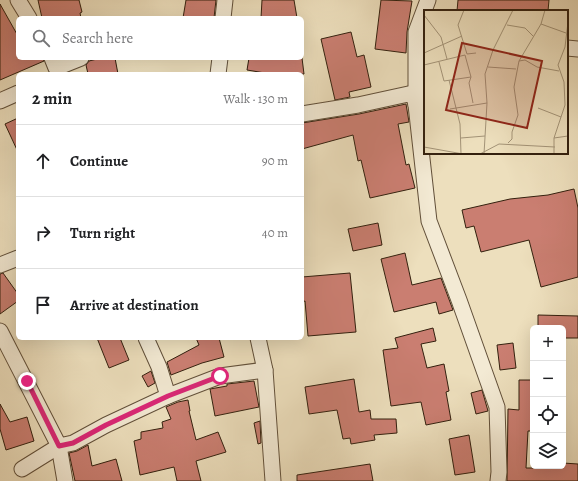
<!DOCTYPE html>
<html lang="en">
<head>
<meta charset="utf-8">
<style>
  :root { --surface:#fff; --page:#f6f6f6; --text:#202124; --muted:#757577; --line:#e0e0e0 }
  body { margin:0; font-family:Alegreya,serif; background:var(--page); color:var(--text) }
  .controls { position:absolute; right:12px; bottom:12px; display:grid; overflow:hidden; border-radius:6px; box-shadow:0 4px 16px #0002 }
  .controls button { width:36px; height:36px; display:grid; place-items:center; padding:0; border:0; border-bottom:1px solid var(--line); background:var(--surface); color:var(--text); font:20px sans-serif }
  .stop { position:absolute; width:12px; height:12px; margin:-9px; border:3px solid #db2777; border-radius:50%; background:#fff }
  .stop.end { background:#db2777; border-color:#fff; box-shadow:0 1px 4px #0008 }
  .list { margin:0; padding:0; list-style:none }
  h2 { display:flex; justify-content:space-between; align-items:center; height:52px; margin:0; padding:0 16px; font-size:17px }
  h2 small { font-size:13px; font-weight:400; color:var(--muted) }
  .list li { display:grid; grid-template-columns:26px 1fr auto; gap:12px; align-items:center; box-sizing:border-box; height:72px; padding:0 16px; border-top:1px solid var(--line) }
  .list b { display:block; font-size:15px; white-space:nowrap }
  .list em { font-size:13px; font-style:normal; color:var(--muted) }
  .icon { flex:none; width:22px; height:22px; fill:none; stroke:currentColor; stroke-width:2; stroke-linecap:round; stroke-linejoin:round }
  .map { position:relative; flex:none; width:578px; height:481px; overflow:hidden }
  .search { position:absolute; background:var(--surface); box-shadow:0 4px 16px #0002; left:16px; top:16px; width:288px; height:44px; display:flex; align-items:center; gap:10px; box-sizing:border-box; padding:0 14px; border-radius:6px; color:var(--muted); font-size:15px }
  .panel { position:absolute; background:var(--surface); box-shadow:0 4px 16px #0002; left:16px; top:72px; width:288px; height:268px; border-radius:6px }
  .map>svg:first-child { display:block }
  .building { fill:#ca7e71; stroke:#33200e }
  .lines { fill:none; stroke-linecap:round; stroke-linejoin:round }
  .minor-casing { stroke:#62503a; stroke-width:17 }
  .minor { stroke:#f3ead4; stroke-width:15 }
  .route { stroke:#db2777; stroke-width:5 }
  .inset-road { fill:none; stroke:#a39377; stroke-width:1 }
  .view { fill:#8f2418; fill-opacity:0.15; stroke:#8f2418; stroke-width:2 }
  .inset-edge { fill:none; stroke:#33200e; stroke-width:2 }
</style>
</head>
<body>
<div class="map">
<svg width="578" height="481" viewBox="0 0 578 481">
  <rect width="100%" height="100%" fill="#eddfbd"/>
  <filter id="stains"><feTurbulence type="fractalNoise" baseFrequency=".005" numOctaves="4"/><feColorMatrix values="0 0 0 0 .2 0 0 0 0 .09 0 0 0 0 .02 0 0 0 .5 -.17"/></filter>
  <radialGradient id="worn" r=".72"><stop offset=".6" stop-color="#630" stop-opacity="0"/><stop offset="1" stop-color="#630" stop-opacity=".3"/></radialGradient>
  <g class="building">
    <path d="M 38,0 L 79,0 L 82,12 L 80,13 L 81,18 L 42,18 Z"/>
    <path d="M 186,0 L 216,0 L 214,18 L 183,18 Z"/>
    <path d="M 262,0 L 294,0 L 297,18 L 261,18 Z"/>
    <path d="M 381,0 L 412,1 L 407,32 L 406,53 L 375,49 Z"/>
    <path d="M 458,0 L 549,0 L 548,11 L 457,11 Z"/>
    <path d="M 0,4 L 18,36 L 18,58 L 43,58 L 44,61 L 0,80 Z"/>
    <path d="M 351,32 L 357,57 L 364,55 L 371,87 L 349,92 L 350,97 L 335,100 L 321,39 Z"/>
    <path d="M 101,58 L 115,58 L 118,74 L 88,74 L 86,65 L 89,61 Z"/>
    <path d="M 249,58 L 302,58 L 304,74 L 271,74 L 247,70 Z"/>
    <path d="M 406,104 L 409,122 L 398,124 L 406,165 L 409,164 L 415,188 L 370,198 L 361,160 L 358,161 L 353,135 L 302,149 L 302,123 L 359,114 Z"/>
    <path d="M 18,118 L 18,152 L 5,124 Z"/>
    <path d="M 574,189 L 578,208 L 578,277 L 541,287 L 529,240 L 481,252 L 474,226 L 466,228 L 462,210 L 510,199 L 548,195 Z"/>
    <path d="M 378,223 L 382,245 L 353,251 L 348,229 Z"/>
    <path d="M 405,253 L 412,285 L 441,278 L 453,310 L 439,314 L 436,302 L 394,312 L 381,259 Z"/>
    <path d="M 3,273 L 18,294 L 18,301 L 0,314 L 0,274 Z"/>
    <path d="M 350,273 L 356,332 L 308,336 L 305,301 L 302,302 L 302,277 Z"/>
    <path d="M 538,315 L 578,316 L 578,338 L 563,338 L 563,328 L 538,328 Z"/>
    <path d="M 433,328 L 436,341 L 421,344 L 427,368 L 444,364 L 449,391 L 446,392 L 451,420 L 426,425 L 421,402 L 391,406 L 383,350 L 398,348 L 395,338 Z"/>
    <path d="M 97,338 L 120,338 L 129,360 L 109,368 Z"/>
    <path d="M 196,338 L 219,338 L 224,357 L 202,363 L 171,375 L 167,362 L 199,345 Z"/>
    <path d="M 513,343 L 516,368 L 500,370 L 497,345 Z"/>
    <path d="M 151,371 L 155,383 L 148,387 L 142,376 Z"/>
    <path d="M 354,379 L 359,412 L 370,410 L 371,419 L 396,419 L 397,433 L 374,435 L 375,440 L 351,444 L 350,438 L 343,439 L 337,410 L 309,414 L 305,387 Z"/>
    <path d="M 519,380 L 533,380 L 533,431 L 528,431 L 526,468 L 550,468 L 550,466 L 563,466 L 563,463 L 578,464 L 578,481 L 507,481 L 508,409 L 519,410 Z"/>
    <path d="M 254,381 L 259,407 L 215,416 L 210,389 L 227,386 L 227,384 Z"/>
    <path d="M 482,390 L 488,411 L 476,414 L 471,393 Z"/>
    <path d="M 188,400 L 190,411 L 189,411 L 196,440 L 218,432 L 226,452 L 196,461 L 201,481 L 177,481 L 174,467 L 140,475 L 134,441 L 141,439 L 141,432 L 163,428 L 162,422 L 171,419 L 166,407 L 178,402 Z"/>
    <path d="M 0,404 L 10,422 L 27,417 L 34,441 L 6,450 L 0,429 Z"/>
    <path d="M 260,421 L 261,443 L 258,444 L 254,423 Z"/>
    <path d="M 469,435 L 475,472 L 455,475 L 449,439 Z"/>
    <path d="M 88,445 L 92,466 L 116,459 L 122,481 L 75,481 L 69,453 L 77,451 Z"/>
    <path d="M 370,464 L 373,481 L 297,481 L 297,475 Z"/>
  </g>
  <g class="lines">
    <defs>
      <g id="minor">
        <path d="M 18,0 L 29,18"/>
        <path d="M 428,0 L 416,32 L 416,105 L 429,221 L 459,300 L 497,407 L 499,472 L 498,481"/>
        <path d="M 223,18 L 225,0"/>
        <path d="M 567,48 L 578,49"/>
        <path d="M 52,58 L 56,68 L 81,58"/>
        <path d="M 218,74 L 220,58"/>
        <path d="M 0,101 L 18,93"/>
        <path d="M 302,114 L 358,105 L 413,93 L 416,105"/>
        <path d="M 0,265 L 18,258"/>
        <path d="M 0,331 L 59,446 L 65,481"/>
        <path d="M 146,338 L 159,367 L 168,396"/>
        <path d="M 258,338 L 265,370 L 273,481"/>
        <path d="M 22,469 L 59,446 L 73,443 L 106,425 L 168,396 L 220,376 L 265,370"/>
      </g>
    </defs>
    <use href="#minor" class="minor-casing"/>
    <use href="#minor" class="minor"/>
  </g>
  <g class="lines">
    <path class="route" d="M 27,381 L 59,446 L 73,443 L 106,425 L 168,396 L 220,376"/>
  </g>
  <g transform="translate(424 10)">
    <rect width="144" height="144" fill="#eddfbd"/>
    <path class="inset-road" d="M 40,0 L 34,15 L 43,44 L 52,43M 0,5 L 17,27 L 23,49M 117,14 L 142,23M 83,15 L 101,18 L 109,26M 0,43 L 38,26M 41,45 L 47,67 L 45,73 L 49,93M 95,51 L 101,50 L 113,57 L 135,61M 15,52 L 20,71 L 47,67M 0,55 L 41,45M 64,57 L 92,59M 25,70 L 36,114 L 37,144M 114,98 L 137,107M 26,99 L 63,93M 37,128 L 61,126M 130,128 L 144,126M 84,133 L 88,129 L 88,122 L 94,105 L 90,77 L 95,51 L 117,14 L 121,0M 0,137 L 39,144M 56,144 L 75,134 L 131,137M 60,144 L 63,93 L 61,64 L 69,40 L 89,0M 130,144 L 130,128 L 141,95 L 140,72 L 134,55 L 141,37 L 144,12"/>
    <path class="view" d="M 38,33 L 118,51 L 103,118 L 22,100 Z"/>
    <rect width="144" height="144" class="inset-edge"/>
  </g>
  <rect width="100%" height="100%" filter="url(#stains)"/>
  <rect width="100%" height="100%" fill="url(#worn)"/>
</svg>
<div class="controls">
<button>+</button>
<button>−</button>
<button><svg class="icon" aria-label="locate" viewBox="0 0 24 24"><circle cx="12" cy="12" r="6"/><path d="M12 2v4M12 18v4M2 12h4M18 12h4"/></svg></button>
<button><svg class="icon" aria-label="layers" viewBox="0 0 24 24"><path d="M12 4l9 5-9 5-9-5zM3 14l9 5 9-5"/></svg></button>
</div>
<div class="stop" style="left:220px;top:376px"></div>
<div class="stop end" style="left:27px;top:381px"></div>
<div class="search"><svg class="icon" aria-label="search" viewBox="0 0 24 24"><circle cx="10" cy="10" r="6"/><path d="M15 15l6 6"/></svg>Search here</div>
<section class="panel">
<h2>2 min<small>Walk · 130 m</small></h2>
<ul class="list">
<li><svg class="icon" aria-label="ahead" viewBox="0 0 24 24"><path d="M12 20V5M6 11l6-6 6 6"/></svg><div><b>Continue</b></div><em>90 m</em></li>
<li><svg class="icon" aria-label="right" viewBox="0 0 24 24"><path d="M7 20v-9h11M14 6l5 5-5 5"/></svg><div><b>Turn right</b></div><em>40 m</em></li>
<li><svg class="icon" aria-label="arrive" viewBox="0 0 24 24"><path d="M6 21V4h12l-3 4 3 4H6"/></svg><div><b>Arrive at destination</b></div></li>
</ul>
</section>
</div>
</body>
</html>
